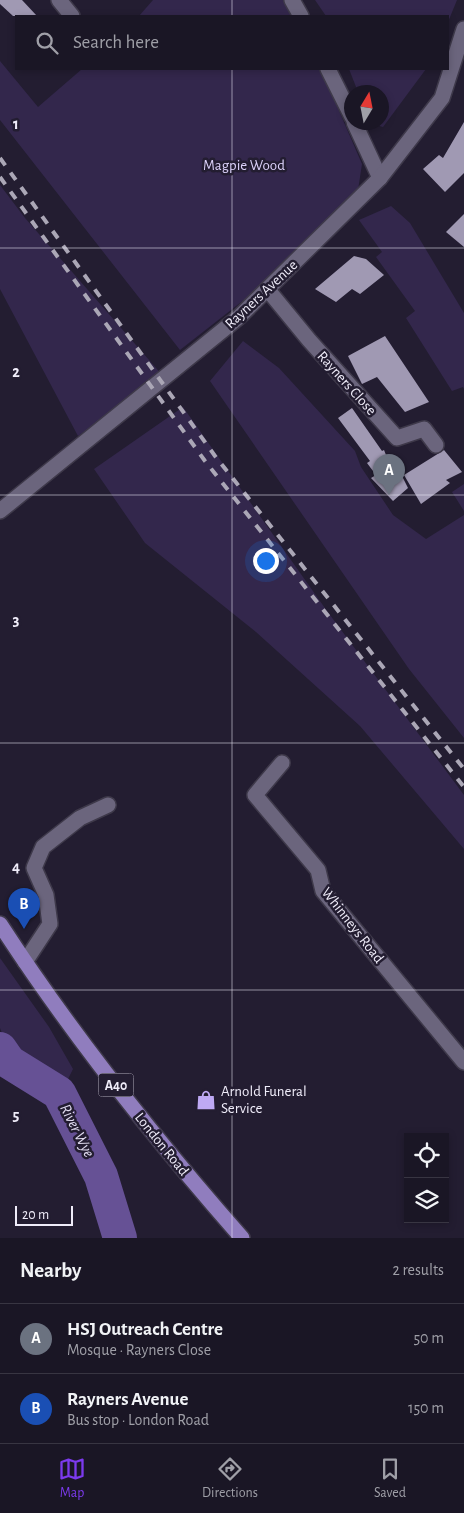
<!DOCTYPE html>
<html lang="en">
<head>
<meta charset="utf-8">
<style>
  :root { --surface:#1a1625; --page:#231f2d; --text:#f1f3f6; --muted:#9f9fa7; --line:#383542; --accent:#7c3aed }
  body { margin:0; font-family:"Alegreya Sans",sans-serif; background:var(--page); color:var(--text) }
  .controls { position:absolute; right:15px; bottom:15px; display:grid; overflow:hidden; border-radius:0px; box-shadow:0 2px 8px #0003 }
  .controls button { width:45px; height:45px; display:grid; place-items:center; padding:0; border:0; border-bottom:1px solid var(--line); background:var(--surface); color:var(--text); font:25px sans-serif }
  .compass { position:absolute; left:344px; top:85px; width:45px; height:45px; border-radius:50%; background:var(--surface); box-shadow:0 2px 8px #0003; rotate:10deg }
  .scale { position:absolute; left:15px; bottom:12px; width:58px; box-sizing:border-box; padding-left:5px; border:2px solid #efecf9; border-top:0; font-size:14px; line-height:18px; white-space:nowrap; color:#efecf9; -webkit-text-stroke:4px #231d31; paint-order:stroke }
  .you { position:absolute; left:265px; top:560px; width:18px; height:18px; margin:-12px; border:4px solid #fff; border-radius:50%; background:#1a73e8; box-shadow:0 0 0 8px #1a73e833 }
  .badge { display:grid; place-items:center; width:32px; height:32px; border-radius:50%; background:var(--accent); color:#fff; font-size:16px; font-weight:700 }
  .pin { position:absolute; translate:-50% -41px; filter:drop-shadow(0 1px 2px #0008) }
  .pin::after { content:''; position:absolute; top:26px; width:18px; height:15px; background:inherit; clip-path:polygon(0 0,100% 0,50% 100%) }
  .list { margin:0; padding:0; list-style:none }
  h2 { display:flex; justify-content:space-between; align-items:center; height:65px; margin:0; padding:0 20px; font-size:21px }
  h2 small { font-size:16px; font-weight:400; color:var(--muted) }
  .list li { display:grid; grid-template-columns:32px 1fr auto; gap:15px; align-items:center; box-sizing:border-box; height:70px; padding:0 20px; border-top:1px solid var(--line) }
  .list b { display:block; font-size:19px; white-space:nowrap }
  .list p { margin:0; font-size:16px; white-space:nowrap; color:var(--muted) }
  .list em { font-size:16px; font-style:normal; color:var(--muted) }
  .icon { flex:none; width:28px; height:28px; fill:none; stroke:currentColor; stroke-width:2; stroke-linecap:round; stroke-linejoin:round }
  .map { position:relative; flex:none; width:464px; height:1238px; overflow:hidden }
  .search { position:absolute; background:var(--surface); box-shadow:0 2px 8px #0003; left:15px; right:15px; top:15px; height:55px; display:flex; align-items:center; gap:12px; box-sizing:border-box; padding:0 18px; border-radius:0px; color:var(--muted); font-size:19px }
  .sheet { height:205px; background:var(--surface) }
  nav { display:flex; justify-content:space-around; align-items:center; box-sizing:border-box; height:70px; border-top:1px solid var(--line); background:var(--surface); font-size:14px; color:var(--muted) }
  nav a { display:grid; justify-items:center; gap:2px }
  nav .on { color:var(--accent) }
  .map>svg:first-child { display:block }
  .green { fill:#33274c }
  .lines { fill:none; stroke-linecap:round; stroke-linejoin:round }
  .river { stroke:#665195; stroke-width:34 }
  .building { fill:#a099b3 }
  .street-casing { stroke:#3e394a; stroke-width:18 }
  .primary-casing { stroke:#3e394a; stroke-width:18 }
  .street { stroke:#6b657d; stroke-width:15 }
  .primary { stroke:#907dbe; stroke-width:15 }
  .rail { stroke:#aba7b6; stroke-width:4; stroke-dasharray:9 9; stroke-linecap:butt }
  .grid { fill:none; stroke:#efecf9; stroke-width:1; stroke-opacity:0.55 }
  .labels { text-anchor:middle; stroke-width:5; stroke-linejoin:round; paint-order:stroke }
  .shield { fill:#231d31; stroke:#b2aebd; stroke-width:1 }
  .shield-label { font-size:14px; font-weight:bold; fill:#efecf9 }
  .park-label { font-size:15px; fill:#dbd1f9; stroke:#231d31 }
  .street-label { font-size:15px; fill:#efecf9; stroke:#231d31 }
  .poi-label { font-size:15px; fill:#efecf9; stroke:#231d31; text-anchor:start }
  .water-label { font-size:16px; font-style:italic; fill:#e1dcf0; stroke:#231d31 }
  .grid-label { font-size:16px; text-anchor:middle; font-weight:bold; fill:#efecf9; stroke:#231d31; stroke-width:5; stroke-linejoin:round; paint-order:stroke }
</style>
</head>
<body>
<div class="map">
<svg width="464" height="1238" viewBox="0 0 464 1238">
  <rect width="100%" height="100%" fill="#231d31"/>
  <g class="green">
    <path d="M 153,0 L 283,0 L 294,16 L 139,16 Z"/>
    <path d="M 315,0 L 457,0 L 448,22 L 448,16 L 326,16 Z"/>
    <path d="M 0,61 L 38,107 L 82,69 L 321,69 L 362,164 L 358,190 L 312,237 L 245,299 L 180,350 L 0,120 Z"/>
    <path d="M 349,69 L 426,69 L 383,127 L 369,123 L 382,122 L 382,92 L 358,92 Z"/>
    <path d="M 0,185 L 25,218 L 163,376 L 78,436 L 0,289 Z"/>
    <path d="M 391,206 L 410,223 L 464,313 L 464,389 L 463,387 L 452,391 L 406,318 L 415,311 L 376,257 L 382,252 L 359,220 Z"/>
    <path d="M 243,341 L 279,368 L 355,451 L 361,467 L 393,515 L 426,539 L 464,515 L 464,738 L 409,669 L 210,381 Z"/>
    <path d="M 183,407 L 327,611 L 464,795 L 464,849 L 360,726 L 256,632 L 145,543 L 94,469 Z"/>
    <path d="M 464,484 L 464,511 L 452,492 Z"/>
    <path d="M 0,958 L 49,1027 L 73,1069 L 68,1079 C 48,1069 7,1052 0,1028 C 0,1016 0,973 0,958 Z"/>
  </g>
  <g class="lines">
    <path class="river" d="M 0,1049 L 9,1062 L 59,1093 L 101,1176 L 120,1238"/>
  </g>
  <g class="building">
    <path d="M 0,0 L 22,0 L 37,16 L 13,16 L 0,4 Z"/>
    <path d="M 464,122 L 464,173 L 445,192 L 423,169 L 439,155 L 443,158 Z"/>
    <path d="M 464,214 L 464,247 L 446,232 Z"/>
    <path d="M 354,256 L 366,259 L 384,275 L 360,294 L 352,289 L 336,302 L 315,289 Z"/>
    <path d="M 385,336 L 429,402 L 405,412 L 377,377 L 362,384 L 348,356 Z"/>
    <path d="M 352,408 L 382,451 L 384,450 L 390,465 L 395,462 L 408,488 L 393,501 L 371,478 L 376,475 L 367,463 L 370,461 L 338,418 Z"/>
    <path d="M 444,450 L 462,472 L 446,480 L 450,483 L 421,504 L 404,475 Z"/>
  </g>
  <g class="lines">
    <defs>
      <g id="street">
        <path d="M 59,0 L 72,16"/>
        <path d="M 292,0 L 301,16"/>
        <path d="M 328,69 L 352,117"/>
        <path d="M 354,122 L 380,178"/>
        <path d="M 268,290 L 309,340 L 397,438 L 424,429 L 436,445"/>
        <path d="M 0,511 L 239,317 L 380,178 L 442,98 L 464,29"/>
        <path d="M 282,763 L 255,795 L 318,870 L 323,891 L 464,1062"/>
        <path d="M 25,962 L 50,924 L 46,895 L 34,868 L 43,847 L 80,818 L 108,805"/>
      </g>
      <path id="primary" d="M 0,924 C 72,1035 155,1139 242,1238"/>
    </defs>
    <use href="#street" class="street-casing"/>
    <use href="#primary" class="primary-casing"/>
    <use href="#street" class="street"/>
    <use href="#primary" class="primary"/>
    <g class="rail">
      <path d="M 0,158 L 215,456 L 464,769"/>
      <path d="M 0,177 L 205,461 L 464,787"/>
    </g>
  </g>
  <path class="grid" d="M 232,0 L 232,16M 232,69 L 232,1238M 0,248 L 464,248M 0,495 L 464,495M 0,743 L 464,743M 0,990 L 464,990"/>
  <defs>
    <symbol id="shop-bare" viewBox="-9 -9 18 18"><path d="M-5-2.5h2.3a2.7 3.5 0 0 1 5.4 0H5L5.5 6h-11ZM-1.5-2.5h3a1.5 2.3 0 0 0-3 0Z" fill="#bea9f4" stroke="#231d31" stroke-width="2.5" paint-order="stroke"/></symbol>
  </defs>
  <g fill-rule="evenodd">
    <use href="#shop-bare" x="192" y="1086" width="28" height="28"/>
  </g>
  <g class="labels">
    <rect class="shield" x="98.5" y="1073.5" width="35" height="23" rx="4"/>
    <g class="shield-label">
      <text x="116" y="1090">A40</text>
    </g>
    <g class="park-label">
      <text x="244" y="170">Magpie Wood</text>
    </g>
    <g class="street-label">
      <text transform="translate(261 294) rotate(-43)" y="5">Rayners Avenue</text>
      <text transform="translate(347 383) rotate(48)" y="5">Rayners Close</text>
      <text transform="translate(353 925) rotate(52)" y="5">Whinneys Road</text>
      <text transform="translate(162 1144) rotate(51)" y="5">London Road</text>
    </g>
    <g class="poi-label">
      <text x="221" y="1096">Arnold Funeral<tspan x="221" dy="17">Service</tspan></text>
    </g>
    <g class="water-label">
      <text transform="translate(78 1130) rotate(63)" y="6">River Wye</text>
    </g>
  </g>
  <g class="grid-label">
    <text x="16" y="129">1</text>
    <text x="16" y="377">2</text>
    <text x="16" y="625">3</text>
    <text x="16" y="872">4</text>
    <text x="16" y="1120">5</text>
  </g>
</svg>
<div class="controls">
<button><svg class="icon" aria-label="locate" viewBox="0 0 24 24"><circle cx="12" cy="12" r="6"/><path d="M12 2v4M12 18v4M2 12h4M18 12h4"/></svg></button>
<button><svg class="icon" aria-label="layers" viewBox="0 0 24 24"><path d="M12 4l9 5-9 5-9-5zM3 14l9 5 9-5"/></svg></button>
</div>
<svg class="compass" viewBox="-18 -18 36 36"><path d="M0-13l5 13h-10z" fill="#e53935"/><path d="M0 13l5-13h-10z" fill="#9f9fa7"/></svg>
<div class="scale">20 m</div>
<div class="you"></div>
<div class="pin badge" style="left:389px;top:495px;background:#6b7280">A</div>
<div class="pin badge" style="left:24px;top:929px;background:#1a4fb4">B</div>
<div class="search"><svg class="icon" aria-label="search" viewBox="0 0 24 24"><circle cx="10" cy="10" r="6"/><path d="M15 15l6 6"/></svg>Search here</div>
</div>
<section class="sheet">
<h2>Nearby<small>2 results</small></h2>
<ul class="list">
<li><span class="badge" style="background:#6b7280">A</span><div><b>HSJ Outreach Centre</b><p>Mosque · Rayners Close</p></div><em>50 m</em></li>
<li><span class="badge" style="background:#1a4fb4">B</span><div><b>Rayners Avenue</b><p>Bus stop · London Road</p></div><em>150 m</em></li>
</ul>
</section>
<nav>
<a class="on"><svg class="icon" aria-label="map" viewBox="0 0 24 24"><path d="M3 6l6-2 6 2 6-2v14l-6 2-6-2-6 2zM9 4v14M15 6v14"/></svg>Map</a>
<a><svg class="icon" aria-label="directions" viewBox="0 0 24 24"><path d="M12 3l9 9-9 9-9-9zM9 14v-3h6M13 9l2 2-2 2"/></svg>Directions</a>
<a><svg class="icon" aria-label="saved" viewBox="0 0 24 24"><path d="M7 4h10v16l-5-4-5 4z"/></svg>Saved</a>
</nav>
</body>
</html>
